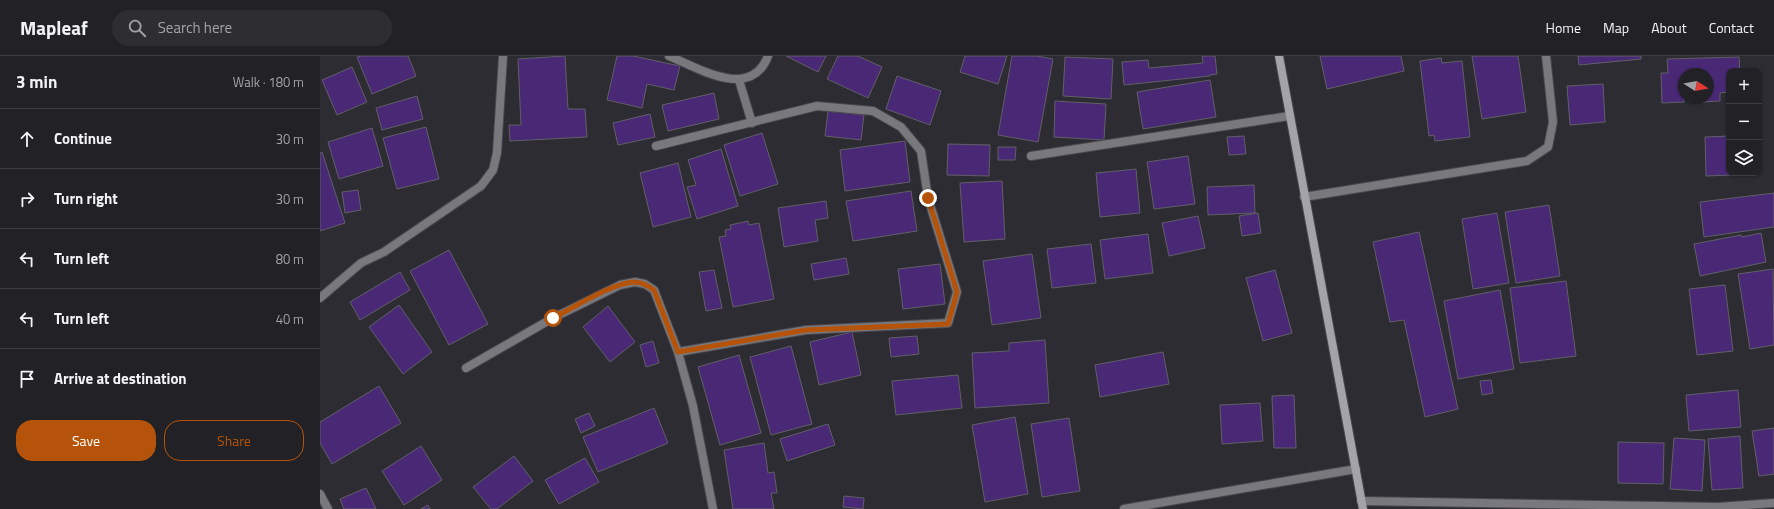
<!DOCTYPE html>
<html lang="en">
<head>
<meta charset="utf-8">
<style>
  :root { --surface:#222126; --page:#2e2e32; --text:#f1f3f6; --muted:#a2a3a7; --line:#3f3e43; --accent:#b45309 }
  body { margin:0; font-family:"Titillium Web",sans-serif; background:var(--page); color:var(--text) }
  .controls { position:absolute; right:12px; top:12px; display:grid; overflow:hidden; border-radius:8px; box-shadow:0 1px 3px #0004 }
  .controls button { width:36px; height:36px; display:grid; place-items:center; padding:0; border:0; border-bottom:1px solid var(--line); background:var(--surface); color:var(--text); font:20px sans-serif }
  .compass { position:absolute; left:1358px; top:12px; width:36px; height:36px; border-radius:50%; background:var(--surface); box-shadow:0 1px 3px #0004; rotate:101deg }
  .stop { position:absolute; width:12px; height:12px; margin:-9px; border:3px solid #b45309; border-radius:50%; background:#fff }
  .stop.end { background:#b45309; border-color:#fff; box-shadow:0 1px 4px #0008 }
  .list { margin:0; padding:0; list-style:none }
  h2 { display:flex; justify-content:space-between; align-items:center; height:52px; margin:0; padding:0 16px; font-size:17px }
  h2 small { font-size:13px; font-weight:400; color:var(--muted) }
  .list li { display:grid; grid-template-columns:26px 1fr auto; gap:12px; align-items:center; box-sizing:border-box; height:60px; padding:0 16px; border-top:1px solid var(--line) }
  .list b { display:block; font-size:15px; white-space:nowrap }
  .list em { font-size:13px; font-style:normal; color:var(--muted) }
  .actions { display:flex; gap:8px; padding:12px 16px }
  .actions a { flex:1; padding:9px 0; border:1px solid var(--accent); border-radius:16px; text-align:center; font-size:14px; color:var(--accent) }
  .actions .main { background:var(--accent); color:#fff }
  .icon { flex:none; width:22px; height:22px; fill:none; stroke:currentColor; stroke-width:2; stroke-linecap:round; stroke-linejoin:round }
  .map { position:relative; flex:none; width:1454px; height:453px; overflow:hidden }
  header { display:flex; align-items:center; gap:24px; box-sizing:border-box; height:56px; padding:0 20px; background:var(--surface); border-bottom:1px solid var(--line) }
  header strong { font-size:19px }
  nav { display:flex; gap:22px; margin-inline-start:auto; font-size:14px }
  .search { width:280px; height:36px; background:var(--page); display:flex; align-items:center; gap:10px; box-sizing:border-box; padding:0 14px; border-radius:22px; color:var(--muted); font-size:15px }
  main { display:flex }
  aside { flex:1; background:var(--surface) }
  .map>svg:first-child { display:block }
  .building { fill:#492975; stroke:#615f67 }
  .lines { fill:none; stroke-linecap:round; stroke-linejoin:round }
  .street-casing { stroke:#49474e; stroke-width:10 }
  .secondary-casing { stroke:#49474e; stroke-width:10 }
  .street { stroke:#79787c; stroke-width:8 }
  .secondary { stroke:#a4a3a9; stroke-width:8 }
  .route { stroke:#b45309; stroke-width:5 }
</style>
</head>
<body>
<header>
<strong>Mapleaf</strong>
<div class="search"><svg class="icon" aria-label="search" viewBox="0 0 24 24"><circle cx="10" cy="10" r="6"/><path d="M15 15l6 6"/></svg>Search here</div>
<nav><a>Home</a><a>Map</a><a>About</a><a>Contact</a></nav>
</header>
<main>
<aside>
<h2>3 min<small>Walk · 180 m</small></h2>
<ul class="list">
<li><svg class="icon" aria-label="ahead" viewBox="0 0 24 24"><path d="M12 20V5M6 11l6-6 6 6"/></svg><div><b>Continue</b></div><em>30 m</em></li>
<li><svg class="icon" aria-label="right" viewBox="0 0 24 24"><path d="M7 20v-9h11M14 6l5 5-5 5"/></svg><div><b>Turn right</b></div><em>30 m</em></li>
<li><svg class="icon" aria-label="left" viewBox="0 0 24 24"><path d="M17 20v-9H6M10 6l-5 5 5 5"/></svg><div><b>Turn left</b></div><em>80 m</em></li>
<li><svg class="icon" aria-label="left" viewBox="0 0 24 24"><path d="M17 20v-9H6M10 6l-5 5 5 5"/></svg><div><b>Turn left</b></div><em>40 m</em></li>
<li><svg class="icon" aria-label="arrive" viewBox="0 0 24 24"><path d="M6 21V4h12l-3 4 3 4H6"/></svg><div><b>Arrive at destination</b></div></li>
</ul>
<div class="actions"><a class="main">Save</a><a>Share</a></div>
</aside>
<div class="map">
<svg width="1454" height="453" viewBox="0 0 1454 453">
  <rect width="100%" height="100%" fill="#2e2c33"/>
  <g class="building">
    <path d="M 41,0 L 88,0 L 96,20 L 52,38 L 37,1 Z"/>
    <path d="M 245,0 L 248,53 L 265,53 L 267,81 L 190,85 L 189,69 L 201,69 L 198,3 Z"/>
    <path d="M 297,0 L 313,0 L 360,10 L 354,34 L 327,28 L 322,52 L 287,44 Z"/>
    <path d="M 466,0 L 506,0 L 498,16 Z"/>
    <path d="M 518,0 L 538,0 L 562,11 L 548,42 L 507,23 Z"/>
    <path d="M 645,0 L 687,0 L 678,28 L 640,16 Z"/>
    <path d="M 692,0 L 717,0 L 733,3 L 718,86 L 678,79 Z"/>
    <path d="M 882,0 L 895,0 L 897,18 L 890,19 L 890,20 L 804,29 L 802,6 L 828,4 L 829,12 L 883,7 Z"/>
    <path d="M 1000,0 L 1081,0 L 1084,15 L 1007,33 Z"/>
    <path d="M 1152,0 L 1198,0 L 1206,56 L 1162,63 Z"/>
    <path d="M 1258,0 L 1321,0 L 1321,3 L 1259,9 Z"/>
    <path d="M 745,1 L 793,3 L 791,43 L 743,40 Z"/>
    <path d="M 1419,1 L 1420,15 L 1409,15 L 1409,36 L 1400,37 L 1400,45 L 1382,46 L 1382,42 L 1388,42 L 1388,18 L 1364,18 L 1364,46 L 1342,47 L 1341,17 L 1348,17 L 1347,3 Z"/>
    <path d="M 1121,2 L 1122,7 L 1142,5 L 1150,81 L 1115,85 L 1114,79 L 1109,80 L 1100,5 Z"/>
    <path d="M 32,11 L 47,46 L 17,59 L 2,24 Z"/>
    <path d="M 577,20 L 621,35 L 610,69 L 566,53 Z"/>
    <path d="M 890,24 L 896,61 L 823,73 L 817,36 Z"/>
    <path d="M 1283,28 L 1285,66 L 1250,69 L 1247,30 Z"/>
    <path d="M 394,37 L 399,63 L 348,75 L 342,49 Z"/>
    <path d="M 97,40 L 103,63 L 62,74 L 56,52 Z"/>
    <path d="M 735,45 L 786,48 L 784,84 L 734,81 Z"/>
    <path d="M 508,55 L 544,59 L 541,84 L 505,80 Z"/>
    <path d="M 330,58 L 335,81 L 298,89 L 293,67 Z"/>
    <path d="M 106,71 L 119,123 L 77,133 L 63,82 Z"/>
    <path d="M 52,72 L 63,110 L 19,123 L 8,86 Z"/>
    <path d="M 442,77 L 458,128 L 420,140 L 404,89 Z"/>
    <path d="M 924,80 L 926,98 L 909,99 L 907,81 Z"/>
    <path d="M 1409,80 L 1409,117 L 1436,118 L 1386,120 L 1385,81 Z"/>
    <path d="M 585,85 L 590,126 L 525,135 L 520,94 Z"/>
    <path d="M 628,88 L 670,89 L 669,120 L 627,119 Z"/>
    <path d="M 678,91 L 696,91 L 695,104 L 678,104 Z"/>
    <path d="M 401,93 L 418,150 L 377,163 L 367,131 L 376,129 L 368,104 Z"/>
    <path d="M 2,96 L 25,167 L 0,175 L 0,97 Z"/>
    <path d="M 868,100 L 875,148 L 834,153 L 827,106 Z"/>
    <path d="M 358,107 L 371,161 L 333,171 L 320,117 Z"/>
    <path d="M 816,113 L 820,157 L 780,161 L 776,117 Z"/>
    <path d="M 682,125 L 685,183 L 644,186 L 640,127 Z"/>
    <path d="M 934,129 L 935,157 L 888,159 L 887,131 Z"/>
    <path d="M 38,134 L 41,154 L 25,157 L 22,136 Z"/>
    <path d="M 591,135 L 597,175 L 533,185 L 526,145 Z"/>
    <path d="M 1454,137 L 1454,171 L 1384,181 L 1380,146 Z"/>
    <path d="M 506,145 L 508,162 L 495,164 L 498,185 L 464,191 L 458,152 Z"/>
    <path d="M 1229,149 L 1240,220 L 1196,227 L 1185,156 Z"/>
    <path d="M 938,157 L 941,177 L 922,180 L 919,160 Z"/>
    <path d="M 1177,157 L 1189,227 L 1153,233 L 1142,163 Z"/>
    <path d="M 878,160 L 885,192 L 849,200 L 842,167 Z"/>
    <path d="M 428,165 L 429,169 L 439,167 L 454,243 L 413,251 L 399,181 L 406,180 L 405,174 L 411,173 L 410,169 Z"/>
    <path d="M 1099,176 L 1138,353 L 1105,361 L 1084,264 L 1070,266 L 1053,186 Z"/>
    <path d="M 1441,177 L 1446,206 L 1380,220 L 1374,188 L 1421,179 L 1422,181 Z"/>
    <path d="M 828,178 L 833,217 L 785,223 L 780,184 Z"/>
    <path d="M 771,188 L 776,227 L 732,232 L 727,193 Z"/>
    <path d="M 129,194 L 168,268 L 129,289 L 90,215 Z"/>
    <path d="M 712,198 L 721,262 L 672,269 L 663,205 Z"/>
    <path d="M 526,202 L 529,218 L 494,224 L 491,208 Z"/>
    <path d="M 620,208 L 625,248 L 583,253 L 578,213 Z"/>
    <path d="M 1453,213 L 1454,289 L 1430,293 L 1418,218 Z"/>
    <path d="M 394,214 L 402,252 L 386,255 L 379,216 Z"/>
    <path d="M 955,214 L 972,277 L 943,285 L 926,222 Z"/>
    <path d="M 80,216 L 90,234 L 40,264 L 30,246 Z"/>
    <path d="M 1246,225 L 1256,300 L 1200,307 L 1190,232 Z"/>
    <path d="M 1405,229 L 1413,295 L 1377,299 L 1369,233 Z"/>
    <path d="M 1180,234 L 1194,313 L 1138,323 L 1124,245 Z"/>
    <path d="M 79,249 L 112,296 L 83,318 L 49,271 Z"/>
    <path d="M 288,250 L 315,286 L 290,306 L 263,271 Z"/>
    <path d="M 532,276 L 541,319 L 499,329 L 490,286 Z"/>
    <path d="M 597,280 L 599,298 L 571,301 L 569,282 Z"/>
    <path d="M 725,284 L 729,347 L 655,352 L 652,297 L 689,295 L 689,287 Z"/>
    <path d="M 333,285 L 339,307 L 326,311 L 320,289 Z"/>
    <path d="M 471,290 L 492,368 L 451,379 L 430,301 Z"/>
    <path d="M 843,296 L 849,328 L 780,341 L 775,309 Z"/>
    <path d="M 419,299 L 441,377 L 400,389 L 378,311 Z"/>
    <path d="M 638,319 L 642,352 L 576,359 L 572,325 Z"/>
    <path d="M 1171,324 L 1173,337 L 1162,339 L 1160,325 Z"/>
    <path d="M 59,330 L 81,367 L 12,408 L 0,387 L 0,366 Z"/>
    <path d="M 1418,334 L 1421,371 L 1369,375 L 1366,339 Z"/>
    <path d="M 974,339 L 976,392 L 954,392 L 952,340 Z"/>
    <path d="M 940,347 L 943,385 L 902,388 L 900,349 Z"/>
    <path d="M 334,352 L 348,387 L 278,416 L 263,381 Z"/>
    <path d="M 269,357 L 275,370 L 261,377 L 255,363 Z"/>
    <path d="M 695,361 L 708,438 L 665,446 L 652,369 Z"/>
    <path d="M 749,362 L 760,435 L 722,441 L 711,368 Z"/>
    <path d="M 508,368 L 515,389 L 467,405 L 460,383 Z"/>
    <path d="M 1454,372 L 1454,418 L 1439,420 L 1432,375 Z"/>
    <path d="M 1420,380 L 1423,432 L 1392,434 L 1388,383 Z"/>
    <path d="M 1354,382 L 1385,384 L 1382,435 L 1350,433 Z"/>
    <path d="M 1298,386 L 1344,387 L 1343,428 L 1298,427 Z"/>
    <path d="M 444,387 L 448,417 L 454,416 L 457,437 L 451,437 L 454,453 L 413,453 L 404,394 Z"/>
    <path d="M 101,390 L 122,424 L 84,449 L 62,415 Z"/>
    <path d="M 194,400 L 213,425 L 177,453 L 171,453 L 153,431 Z"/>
    <path d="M 265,402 L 279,426 L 239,448 L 225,424 Z"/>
    <path d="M 46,432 L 56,453 L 24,453 L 20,443 Z"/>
    <path d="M 524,440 L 544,442 L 543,453 L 523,451 Z"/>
    <path d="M 108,449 L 110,453 L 101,453 Z"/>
  </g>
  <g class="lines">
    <defs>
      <g id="street">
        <path d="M 349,0 C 378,12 431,45 448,0"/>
        <path d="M 419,24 L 432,67"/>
        <path d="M 336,90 L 497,50 L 553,55 L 581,71 L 601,95 L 608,142 L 637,236 L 628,267 L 486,274 L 358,296"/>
        <path d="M 711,100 L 969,60"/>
        <path d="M 984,141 L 1207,105 L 1228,91 L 1233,66 L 1226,0"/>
        <path d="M 0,242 L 41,207 L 64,196 L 161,130 L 173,114 L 177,97 L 183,0"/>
        <path d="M 146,312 L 233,262 L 300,229 L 315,226 L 325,228 L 334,234 L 358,296 L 373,350 L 393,453"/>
        <path d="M 0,438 L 8,453"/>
        <path d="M 1041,445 L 1398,451 L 1454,447"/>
        <path d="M 804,453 L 1036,413"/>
      </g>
      <path id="secondary" d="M 959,0 L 1043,453"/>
    </defs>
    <use href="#street" class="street-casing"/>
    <use href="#secondary" class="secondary-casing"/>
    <use href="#street" class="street"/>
    <use href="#secondary" class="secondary"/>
  </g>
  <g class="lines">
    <path class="route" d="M 233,262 C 253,252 292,227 314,226 C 322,226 328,230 334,234 L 358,296 L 486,274 L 628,268 L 637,236 L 608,142"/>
  </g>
</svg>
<div class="controls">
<button>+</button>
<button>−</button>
<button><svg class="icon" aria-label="layers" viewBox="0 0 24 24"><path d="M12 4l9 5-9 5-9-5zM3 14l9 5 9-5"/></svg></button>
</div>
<svg class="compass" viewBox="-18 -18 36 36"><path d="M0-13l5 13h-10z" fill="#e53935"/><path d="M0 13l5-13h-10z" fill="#a2a3a7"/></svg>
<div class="stop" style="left:233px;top:262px"></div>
<div class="stop end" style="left:608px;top:142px"></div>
</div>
</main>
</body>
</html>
